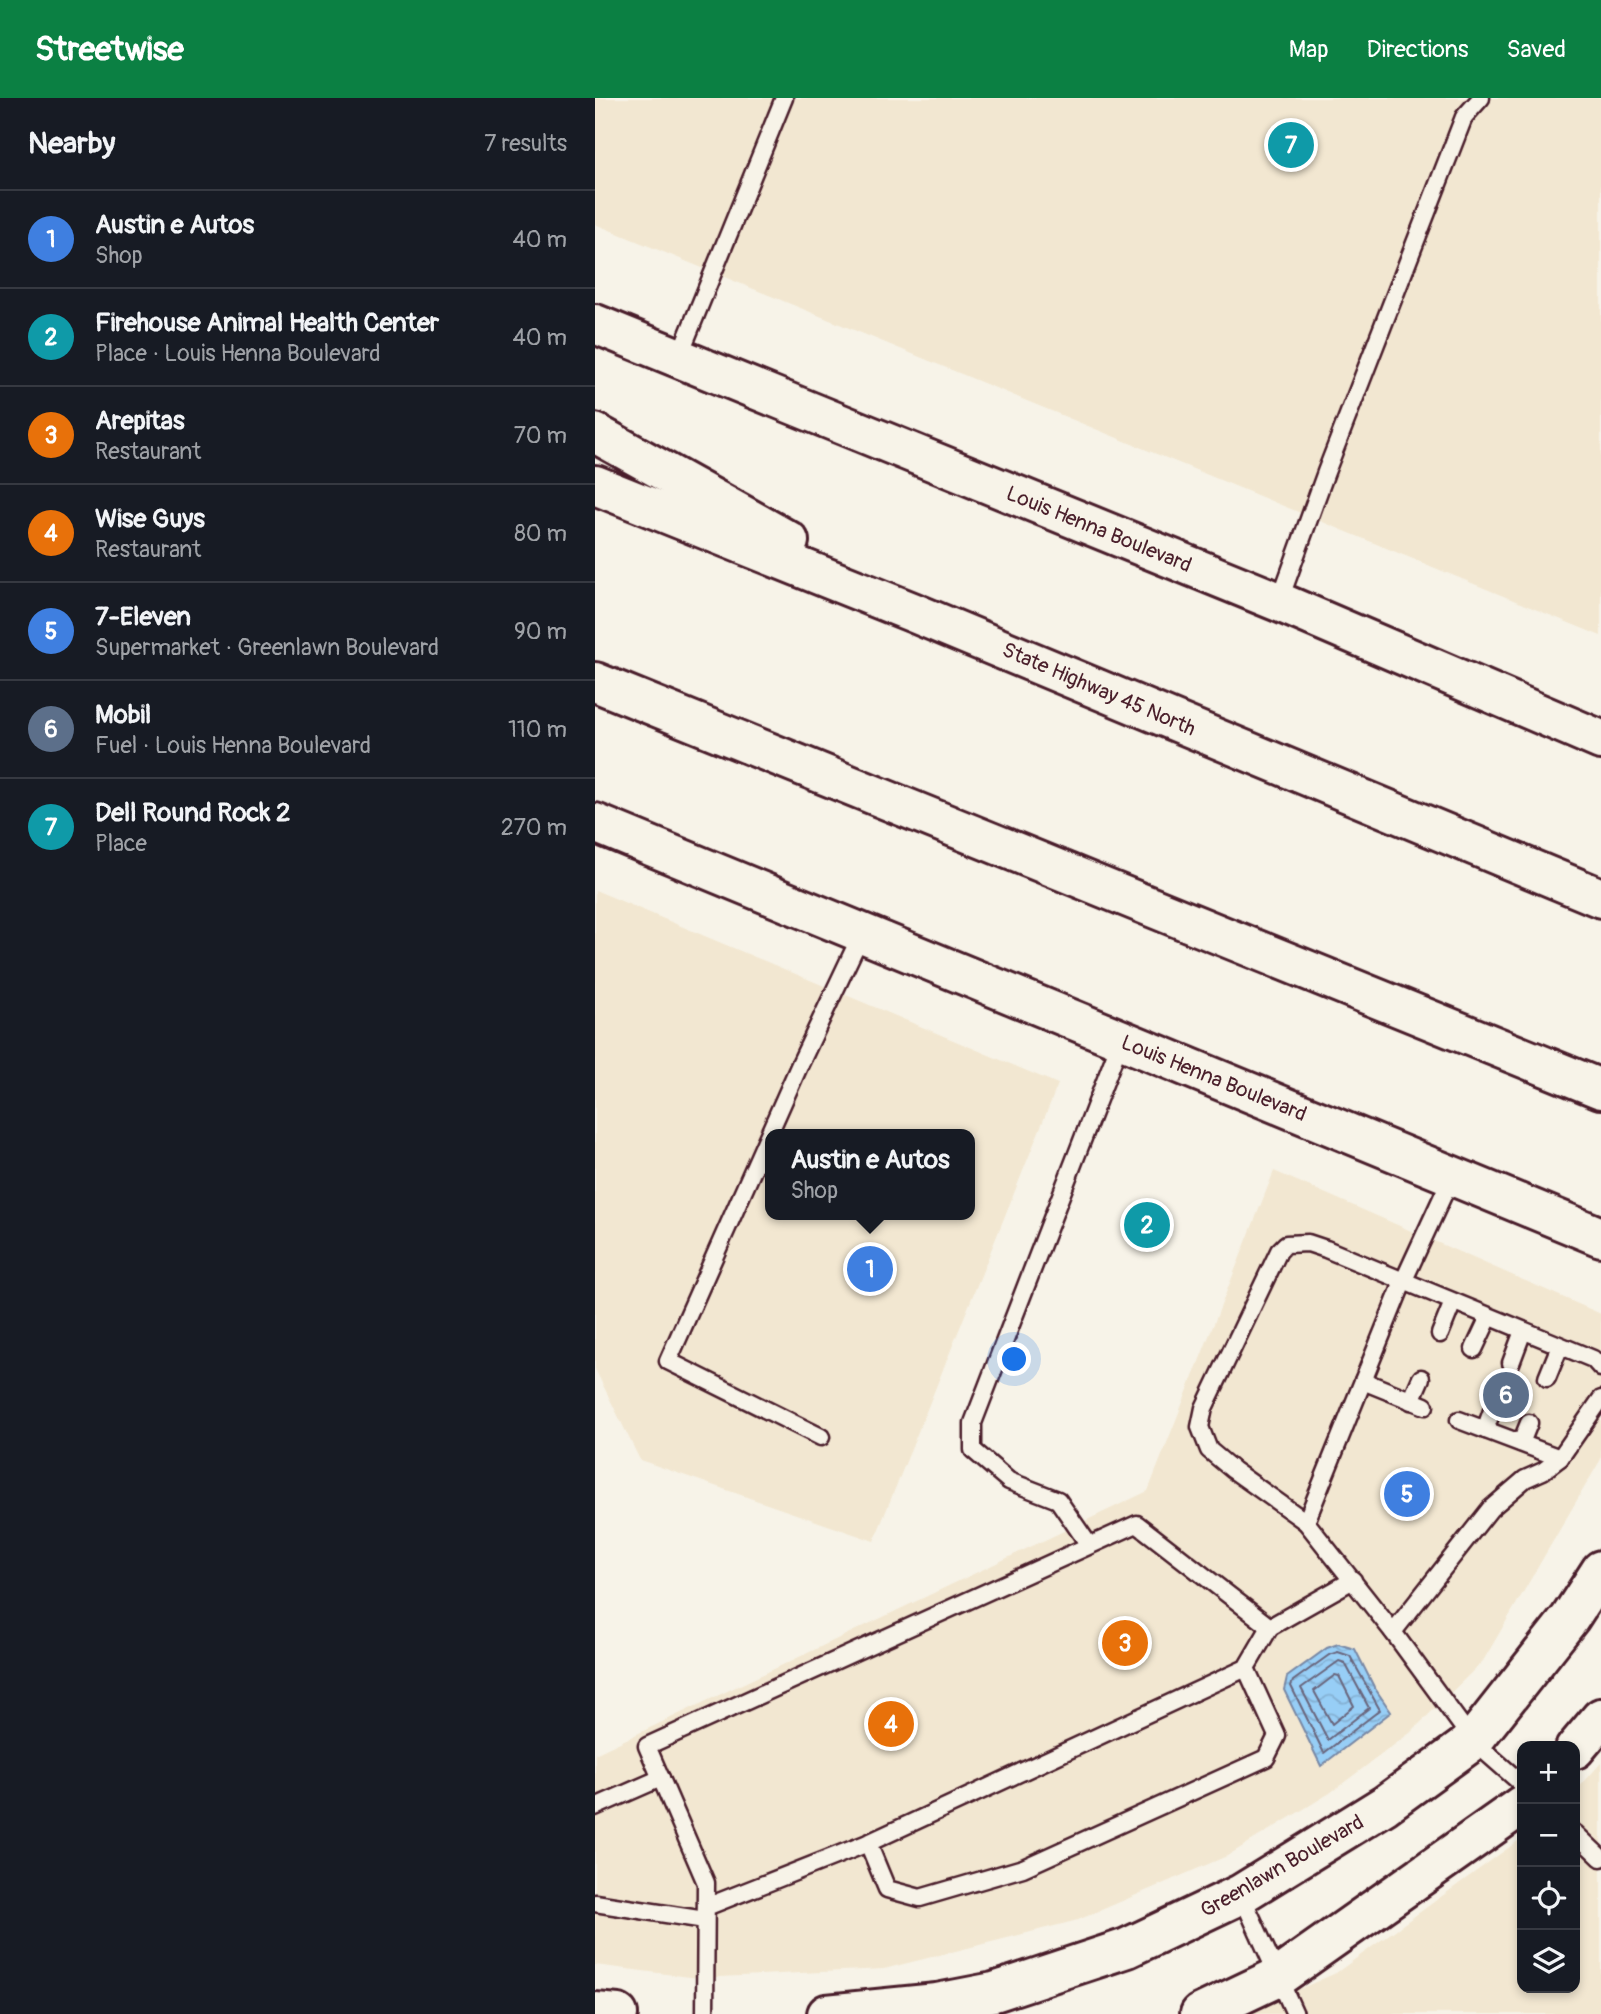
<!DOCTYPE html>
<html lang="en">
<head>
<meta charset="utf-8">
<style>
  :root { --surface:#171b24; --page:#242831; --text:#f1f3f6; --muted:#9ea1a6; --line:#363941; --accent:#0b8043 }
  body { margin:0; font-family:Pangolin,sans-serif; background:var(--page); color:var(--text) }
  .controls { position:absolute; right:21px; bottom:21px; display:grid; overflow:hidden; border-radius:14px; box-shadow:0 4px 10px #0003 }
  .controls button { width:63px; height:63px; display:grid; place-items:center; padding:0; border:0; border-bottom:2px solid var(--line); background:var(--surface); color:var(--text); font:35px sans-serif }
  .you { position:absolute; left:420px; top:1262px; width:24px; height:24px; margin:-18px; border:5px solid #fff; border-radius:50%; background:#1a73e8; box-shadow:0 0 0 10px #1a73e833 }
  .badge { display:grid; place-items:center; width:46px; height:46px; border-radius:50%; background:var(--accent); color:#fff; font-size:23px; font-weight:700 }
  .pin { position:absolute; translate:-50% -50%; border:4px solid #fff; box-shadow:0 2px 7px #0006 }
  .popup { position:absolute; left:170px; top:1031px; width:210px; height:91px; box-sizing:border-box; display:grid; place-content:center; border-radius:14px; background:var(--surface); filter:drop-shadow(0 2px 5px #0005); font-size:23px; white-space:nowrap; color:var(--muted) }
  .popup b { font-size:26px; color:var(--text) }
  .popup::after { content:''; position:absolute; left:50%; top:100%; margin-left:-14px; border:14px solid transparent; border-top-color:var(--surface) }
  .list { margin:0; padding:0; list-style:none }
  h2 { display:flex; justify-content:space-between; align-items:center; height:91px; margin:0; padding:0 28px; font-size:30px }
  h2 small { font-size:23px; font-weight:400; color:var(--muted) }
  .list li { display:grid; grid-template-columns:46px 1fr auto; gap:21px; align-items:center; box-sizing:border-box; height:98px; padding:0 28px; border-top:2px solid var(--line) }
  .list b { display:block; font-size:26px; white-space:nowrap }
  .list p { margin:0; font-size:23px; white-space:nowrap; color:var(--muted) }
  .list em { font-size:23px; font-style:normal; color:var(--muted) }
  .icon { flex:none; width:38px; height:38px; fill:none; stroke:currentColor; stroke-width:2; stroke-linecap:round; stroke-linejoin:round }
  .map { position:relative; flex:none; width:1006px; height:1916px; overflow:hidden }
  header { display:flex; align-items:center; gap:42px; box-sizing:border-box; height:98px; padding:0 35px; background:var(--accent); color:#fff }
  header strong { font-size:33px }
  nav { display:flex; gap:38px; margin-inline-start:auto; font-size:24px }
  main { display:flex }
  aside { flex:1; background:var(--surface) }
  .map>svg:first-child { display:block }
  .built { fill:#f2e7d1; fill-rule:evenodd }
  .water { fill:url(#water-waves); stroke:#7888a5; stroke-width:2 }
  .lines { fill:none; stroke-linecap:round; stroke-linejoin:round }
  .shore { stroke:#69657c; stroke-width:2 }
  .service-casing { stroke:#4a1f2b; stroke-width:21 }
  .secondary-casing { stroke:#4a1f2b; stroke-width:44 }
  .motorway-casing { stroke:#4a1f2b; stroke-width:44 }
  .service { stroke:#f7f3e8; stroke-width:16 }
  .secondary { stroke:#f7f3e8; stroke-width:38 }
  .motorway { stroke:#f7f3e8; stroke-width:38 }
  .labels { text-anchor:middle; stroke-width:6; stroke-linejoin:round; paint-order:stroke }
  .street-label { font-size:21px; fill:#4a1f2b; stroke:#f7f3e8 }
</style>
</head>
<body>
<header>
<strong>Streetwise</strong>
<nav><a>Map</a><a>Directions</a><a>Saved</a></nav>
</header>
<main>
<aside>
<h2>Nearby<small>7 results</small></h2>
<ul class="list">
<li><span class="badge" style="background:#3f7fe0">1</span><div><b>Austin e Autos</b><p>Shop</p></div><em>40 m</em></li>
<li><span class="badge" style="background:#0f9aa8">2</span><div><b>Firehouse Animal Health Center</b><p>Place · Louis Henna Boulevard</p></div><em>40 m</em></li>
<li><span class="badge" style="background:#e8710a">3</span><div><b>Arepitas</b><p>Restaurant</p></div><em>70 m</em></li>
<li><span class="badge" style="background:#e8710a">4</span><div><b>Wise Guys</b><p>Restaurant</p></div><em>80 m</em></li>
<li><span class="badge" style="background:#3f7fe0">5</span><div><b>7-Eleven</b><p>Supermarket · Greenlawn Boulevard</p></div><em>90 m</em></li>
<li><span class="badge" style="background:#5c6f8a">6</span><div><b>Mobil</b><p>Fuel · Louis Henna Boulevard</p></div><em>110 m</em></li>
<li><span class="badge" style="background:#0f9aa8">7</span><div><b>Dell Round Rock 2</b><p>Place</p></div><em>270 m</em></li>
</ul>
</aside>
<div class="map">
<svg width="1006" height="1916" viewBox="0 0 1006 1916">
  <defs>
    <pattern id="water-waves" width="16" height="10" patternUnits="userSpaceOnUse" patternTransform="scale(1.75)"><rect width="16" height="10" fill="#97cef6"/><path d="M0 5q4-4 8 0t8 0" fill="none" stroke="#84b0d3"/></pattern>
  </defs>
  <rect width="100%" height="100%" fill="#f7f3e8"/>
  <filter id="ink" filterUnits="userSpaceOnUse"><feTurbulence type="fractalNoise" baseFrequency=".0143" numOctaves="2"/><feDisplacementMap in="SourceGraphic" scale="14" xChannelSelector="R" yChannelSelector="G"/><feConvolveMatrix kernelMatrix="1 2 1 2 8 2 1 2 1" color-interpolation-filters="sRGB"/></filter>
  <g filter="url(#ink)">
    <g class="built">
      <path d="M 0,0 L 1006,0 L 1006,538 L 0,126 Z"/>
      <path d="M 0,792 L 463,986 L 279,1443 L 45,1362 L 0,1271 ZM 175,1036 L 375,1036 L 375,1117 L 175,1117 Z"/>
      <path d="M 679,1073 L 1006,1216 L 1006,1361 L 888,1563 L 815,1635 L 735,1695 L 632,1758 L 483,1822 L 289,1871 L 103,1880 L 0,1867 L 0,1656 L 553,1393 Z"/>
      <path d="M 1006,1665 L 1006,1916 L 648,1916 L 741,1875 L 927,1740 L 927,1890 L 980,1890 L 980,1694 Z"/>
    </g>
    <path class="water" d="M 743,1546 L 760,1551 L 779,1589 L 796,1614 L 726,1668 L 689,1592 L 692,1579 L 732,1550 Z"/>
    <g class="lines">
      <g class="shore">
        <path d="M 743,1554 L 755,1558 L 785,1612 L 729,1655 L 696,1588 L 698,1583 L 734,1557 Z"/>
        <path d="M 744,1563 L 750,1565 L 774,1610 L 733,1642 L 706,1590 Z"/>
        <path d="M 740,1577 L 744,1578 L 759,1608 L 737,1626 L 719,1593 Z"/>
      </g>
      <defs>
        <g id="service">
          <path d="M 83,261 L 189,0"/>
          <path d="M 684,504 L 731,374 L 869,19 L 886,0"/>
          <path d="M 857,1078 L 808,1184 L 711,1424 L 798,1534 L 878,1643 L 927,1686"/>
          <path d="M 845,1236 L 858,1204"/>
          <path d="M 879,1251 L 894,1219"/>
          <path d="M 916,1265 L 928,1233"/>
          <path d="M 952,1280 L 965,1248"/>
          <path d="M 768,1283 L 830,1308"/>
          <path d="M 816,1303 L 826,1280"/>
          <path d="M 864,1322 L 965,1360"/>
          <path d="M 890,1332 L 898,1310"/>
          <path d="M 226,1339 L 73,1263 L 205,966 L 267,835"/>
          <path d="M 926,1345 L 934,1325"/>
          <path d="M 711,1424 L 638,1372 L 614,1352 L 605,1329 L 609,1310 L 684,1153 L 691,1146 L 713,1145 L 731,1151 L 998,1261 L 1006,1270"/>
          <path d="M 494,1447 L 463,1402 L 414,1383 L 378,1352 L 378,1325 L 526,942"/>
          <path d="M 675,1529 L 758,1482"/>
          <path d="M 798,1534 L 895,1411 L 930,1381 L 948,1373 L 965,1360 L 1006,1301"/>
          <path d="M 0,1709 L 66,1680"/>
          <path d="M 980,1735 L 1006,1760"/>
          <path d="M 273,1745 L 292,1791 L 325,1800 L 428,1770 L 671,1660 L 682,1638 L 651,1570"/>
          <path d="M 646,1796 L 700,1916"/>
          <path d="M 0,1805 L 110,1822"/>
          <path d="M 110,1916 L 111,1785 L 52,1648 L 542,1426 L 675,1529 L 651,1570 L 273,1745 L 111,1809"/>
        </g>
        <g id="secondary">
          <path d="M 0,226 L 684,504 L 1006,642"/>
          <path d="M 0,725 L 1006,1139"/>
          <path d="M 980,1651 L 1006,1620"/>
          <path d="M 0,1914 L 23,1916"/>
          <path d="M 232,1916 L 342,1905 L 399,1894 L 532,1850 L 646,1796 L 790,1707 L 878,1643 L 975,1520 L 1006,1472"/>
          <path d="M 605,1916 L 683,1879 L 927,1707"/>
        </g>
        <g id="motorway">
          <path d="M 0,335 L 194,443"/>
          <path d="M 0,387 L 317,514 L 1006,800"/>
          <path d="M 0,584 L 1006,991"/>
        </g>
      </defs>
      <use href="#service" class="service-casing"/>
      <use href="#secondary" class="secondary-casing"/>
      <use href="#motorway" class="motorway-casing"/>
      <use href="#service" class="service"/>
      <use href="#secondary" class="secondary"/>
      <use href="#motorway" class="motorway"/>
    </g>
  </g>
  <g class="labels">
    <g class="street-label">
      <text transform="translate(504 431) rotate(22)" y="7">Louis Henna Boulevard</text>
      <text transform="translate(504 591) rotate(23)" y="7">State Highway 45 North</text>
      <text transform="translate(619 980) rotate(22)" y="7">Louis Henna Boulevard</text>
      <text transform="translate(687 1768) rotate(-30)" y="7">Greenlawn Boulevard</text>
    </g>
  </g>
</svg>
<div class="controls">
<button>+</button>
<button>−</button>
<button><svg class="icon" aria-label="locate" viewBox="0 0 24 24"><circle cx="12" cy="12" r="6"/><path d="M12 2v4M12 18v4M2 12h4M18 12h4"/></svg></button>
<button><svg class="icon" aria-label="layers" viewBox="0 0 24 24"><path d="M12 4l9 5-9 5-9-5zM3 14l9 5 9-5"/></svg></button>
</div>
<div class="you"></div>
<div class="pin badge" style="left:275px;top:1171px;background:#3f7fe0">1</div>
<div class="popup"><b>Austin e Autos</b>Shop</div>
<div class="pin badge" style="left:552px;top:1127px;background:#0f9aa8">2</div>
<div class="pin badge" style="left:530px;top:1545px;background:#e8710a">3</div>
<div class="pin badge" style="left:296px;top:1626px;background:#e8710a">4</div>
<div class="pin badge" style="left:812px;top:1396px;background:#3f7fe0">5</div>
<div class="pin badge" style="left:911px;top:1297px;background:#5c6f8a">6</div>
<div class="pin badge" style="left:696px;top:47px;background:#0f9aa8">7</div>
</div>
</main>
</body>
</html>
